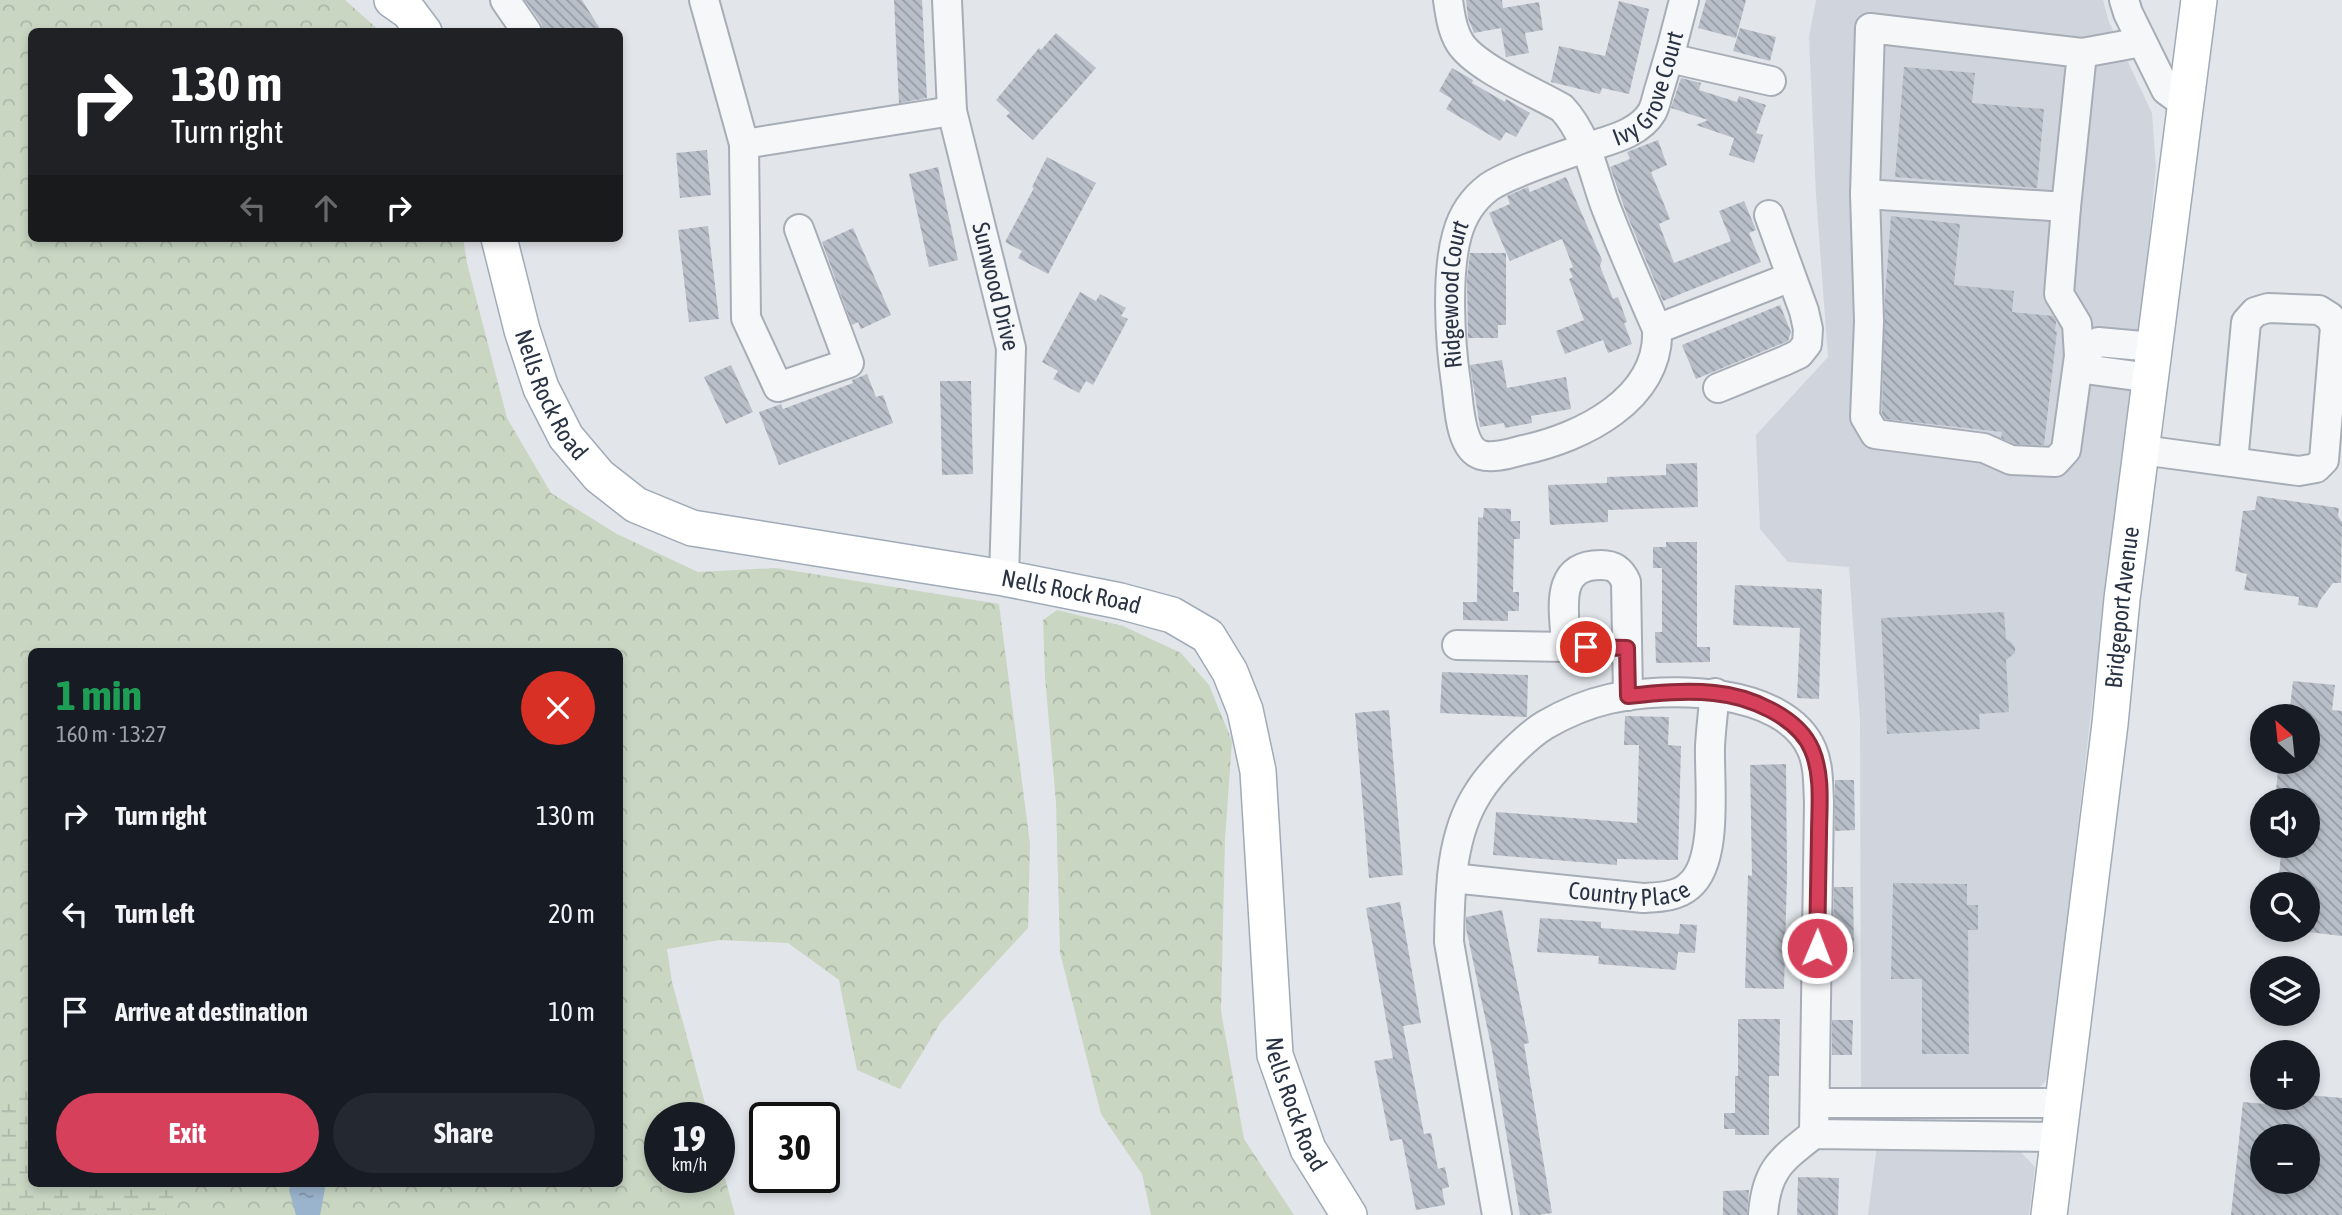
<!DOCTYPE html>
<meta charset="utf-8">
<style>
:root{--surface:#171b24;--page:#242831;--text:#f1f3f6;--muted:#9ea1a6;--accent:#d7405a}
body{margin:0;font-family:"Asap Condensed",sans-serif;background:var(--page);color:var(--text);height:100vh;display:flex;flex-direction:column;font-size:26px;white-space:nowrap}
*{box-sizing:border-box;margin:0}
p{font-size:23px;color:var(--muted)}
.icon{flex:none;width:38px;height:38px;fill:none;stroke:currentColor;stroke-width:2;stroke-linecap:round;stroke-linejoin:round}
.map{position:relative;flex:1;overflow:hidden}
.panel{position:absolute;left:28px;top:648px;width:595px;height:539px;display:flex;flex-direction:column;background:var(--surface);border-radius:10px;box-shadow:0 4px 10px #0003}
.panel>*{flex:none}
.guide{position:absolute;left:28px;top:28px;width:595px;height:214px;border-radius:10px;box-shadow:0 4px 10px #0003;background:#202124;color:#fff;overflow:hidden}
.needle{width:46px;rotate:333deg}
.tools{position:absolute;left:2250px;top:704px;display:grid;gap:14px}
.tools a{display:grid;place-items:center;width:70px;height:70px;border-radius:50%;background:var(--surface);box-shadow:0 4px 10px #0003;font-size:35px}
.speed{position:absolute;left:644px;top:1102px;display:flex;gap:14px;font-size:35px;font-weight:700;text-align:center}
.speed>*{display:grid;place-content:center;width:91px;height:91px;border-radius:50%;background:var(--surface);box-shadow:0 4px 10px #0003;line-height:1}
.speed small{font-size:18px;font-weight:400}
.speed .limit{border:4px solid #111;border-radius:10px;background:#fff;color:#111}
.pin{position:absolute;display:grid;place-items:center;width:60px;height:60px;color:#fff;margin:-30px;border:4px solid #fff;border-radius:50%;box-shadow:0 2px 7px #0007}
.me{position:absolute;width:77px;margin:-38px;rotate:1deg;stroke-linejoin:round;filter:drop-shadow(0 0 5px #0008)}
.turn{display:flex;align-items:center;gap:24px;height:147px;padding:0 28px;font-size:32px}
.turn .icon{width:91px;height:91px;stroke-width:2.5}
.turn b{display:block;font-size:49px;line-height:60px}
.lanes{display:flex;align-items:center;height:66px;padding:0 28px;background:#0003;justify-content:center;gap:35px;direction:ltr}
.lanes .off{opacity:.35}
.round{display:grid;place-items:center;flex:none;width:74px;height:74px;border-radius:37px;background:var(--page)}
.summary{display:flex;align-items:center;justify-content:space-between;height:119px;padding:0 28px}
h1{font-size:42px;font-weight:700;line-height:52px;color:#1e9e55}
.button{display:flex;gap:14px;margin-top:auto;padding:14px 28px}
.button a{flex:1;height:80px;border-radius:42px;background:var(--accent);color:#fff;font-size:28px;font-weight:700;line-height:80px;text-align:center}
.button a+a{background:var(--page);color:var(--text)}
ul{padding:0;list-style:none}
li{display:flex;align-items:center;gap:21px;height:98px;padding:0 28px}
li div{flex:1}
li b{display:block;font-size:26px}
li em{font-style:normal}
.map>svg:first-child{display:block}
.built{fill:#d0d5dd}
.forest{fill:url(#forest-crowns);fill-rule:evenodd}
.wetland{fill:url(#wetland-marsh)}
.water{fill:url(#water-ripples)}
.building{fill:url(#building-back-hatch);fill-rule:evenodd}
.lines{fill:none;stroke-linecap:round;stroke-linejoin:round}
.minor-casing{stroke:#a7adb6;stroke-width:32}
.major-casing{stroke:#a0aab8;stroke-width:38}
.minor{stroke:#f5f7f9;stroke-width:28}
.major{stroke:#fff;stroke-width:35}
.route-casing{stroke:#8c2a3a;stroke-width:18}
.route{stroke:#d7405a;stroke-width:12}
.labels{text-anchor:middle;stroke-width:6;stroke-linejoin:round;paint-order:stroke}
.street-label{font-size:24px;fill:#293344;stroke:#f2f5f8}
</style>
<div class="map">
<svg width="2342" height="1215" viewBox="0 0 2342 1215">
<defs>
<pattern id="forest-crowns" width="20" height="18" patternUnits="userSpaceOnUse" patternTransform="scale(1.75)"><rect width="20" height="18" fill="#c8d6c2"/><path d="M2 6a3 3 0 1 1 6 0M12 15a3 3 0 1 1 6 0" fill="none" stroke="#acb8a8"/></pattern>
<pattern id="wetland-marsh" width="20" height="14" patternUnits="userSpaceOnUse" patternTransform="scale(1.75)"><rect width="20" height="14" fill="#c8d6c2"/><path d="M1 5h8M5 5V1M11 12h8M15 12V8" fill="none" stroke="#acb8a8"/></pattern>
<pattern id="water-ripples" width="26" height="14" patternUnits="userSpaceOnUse" patternTransform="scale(1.75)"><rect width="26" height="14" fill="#9bb4cd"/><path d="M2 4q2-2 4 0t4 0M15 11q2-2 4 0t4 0" fill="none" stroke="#7e93a8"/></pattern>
<pattern id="building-back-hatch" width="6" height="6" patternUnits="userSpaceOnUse" patternTransform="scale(1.75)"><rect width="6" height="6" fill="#b9bfc9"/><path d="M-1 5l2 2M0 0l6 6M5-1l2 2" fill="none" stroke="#969ca5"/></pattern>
</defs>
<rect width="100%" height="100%" fill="#e2e6eb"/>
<!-- built -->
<g class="built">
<path d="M1816,0H2103L2109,22L2152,113L2156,168L2141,320L2093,695L2049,1077L2039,1088H1861L1860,721L1849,567L1788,562L1760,529L1756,435L1828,357L1816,195L1809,37Z"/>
<path d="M1877,1145L2018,1149L2035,1167L2029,1215H1868Z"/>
</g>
<!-- forest -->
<g class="forest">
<path d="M0,0H345L380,31L32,32V238H463L467,263L507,418L551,493L617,534L698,572L776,568L999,604L1030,844L1028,928L941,1022L900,1089L857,1070L839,980L788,943L720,940L667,949L672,982L709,1118H660V1178H719V1156L735,1215H0ZM32,651H620V1183H32Z"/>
<path d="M1057,610L1123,626L1181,653L1209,685L1232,741L1225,839L1221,1011L1244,1139L1294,1215H1151L1142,1174L1101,1114L1060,953L1056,803L1045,677L1043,620Z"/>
</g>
<!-- wetland -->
<path class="wetland" d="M31,1091L32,1183H177L170,1215H0V1093Z"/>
<!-- water -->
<path class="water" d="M291,1183H326L320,1215H296L289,1190Z"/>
<!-- building -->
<g class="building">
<path d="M525,0H582L602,32H544L541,23Z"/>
<path d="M894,0H922L927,98L899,103Z"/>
<path d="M1466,0H1502L1503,8L1539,2L1543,30L1525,33L1529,53L1506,57L1501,28L1474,33L1468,18Z"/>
<path d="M1706,0H1746L1736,38L1698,28Z"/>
<path d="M1619,1L1649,9L1629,94L1602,88L1600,94L1551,82L1559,46L1605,56Z"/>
<path d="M1740,28L1776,37L1770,61L1733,51Z"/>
<path d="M1056,33L1096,68L1033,140L1006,116L1010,113L996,100L1039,48L1041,50Z"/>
<path d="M1904,67L1975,73L1972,103L2044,109L2037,188L1895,177Z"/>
<path d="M1452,68L1473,80L1472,83L1505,102L1506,99L1530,113L1516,137L1506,132L1500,141L1446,109L1452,99L1439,91Z"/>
<path d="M1681,78L1701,83L1699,90L1737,102L1739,96L1766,105L1756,133L1763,135L1754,163L1729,155L1734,138L1696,125L1708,120L1671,108Z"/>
<path d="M1658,140L1667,165L1651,172L1670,219L1659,224L1674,263L1731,241L1719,211L1744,201L1756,230L1749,233L1761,262L1663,301L1627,215L1610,167L1630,159L1627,152Z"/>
<path d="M707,150L711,195L680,198L676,153Z"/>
<path d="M1047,157L1096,183L1048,274L1018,258L1022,251L1005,242L1034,188L1032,187Z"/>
<path d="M938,167L958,260L929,267L909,174Z"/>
<path d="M1566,177L1602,260L1600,266L1613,299L1618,297L1627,322L1624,323L1632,344L1608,353L1603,340L1565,354L1556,331L1584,320L1569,279L1573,277L1569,269L1573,267L1562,239L1510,261L1489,213L1510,204L1507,196L1528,187L1530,192Z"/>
<path d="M1891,216L1960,224L1954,285L2014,291L2012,312L2053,316L2056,321L2055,331H2057L2044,445L2015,444L2001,438L2002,432L1885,419L1882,413L1885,297Z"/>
<path d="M708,226L719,319L689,322L678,230Z"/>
<path d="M853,228L891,315L861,329L858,322L852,325L822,242Z"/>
<path d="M1470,253H1506V325H1498V338H1468L1467,279Z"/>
<path d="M1080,292L1096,301L1100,294L1126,308L1121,316L1128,319L1093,385L1086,381L1079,393L1053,379L1058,371L1042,362Z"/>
<path d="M1780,305L1791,332L1788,341L1696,379L1682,345Z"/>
<path d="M1502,360L1507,388L1566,377L1571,409L1531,416L1532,423L1505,428L1504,423L1480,427L1470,365Z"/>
<path d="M731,365L753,412L726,424L704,377Z"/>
<path d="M867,374L876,397L883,395L893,423L779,465L759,412L781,404L783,409L853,383L852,380Z"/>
<path d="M940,381H971L973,474L942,475Z"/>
<path d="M1697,463L1698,507L1608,510V522L1550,525L1548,485L1607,483V477L1666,475V464Z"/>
<path d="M2257,496L2339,508L2338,516L2342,522L2341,583H2333L2320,600L2317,608L2298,605L2299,597L2244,590L2247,574L2235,571L2243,511L2255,510Z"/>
<path d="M1484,508L1511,509V521H1520V539H1514L1513,592H1519V611H1508V621L1463,620V602H1477L1478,517L1483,518Z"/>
<path d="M1666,542H1697V647H1710V662L1656,663L1655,632H1662V568H1653V547H1666Z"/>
<path d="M1735,585L1822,589L1819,699L1797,698L1800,628L1733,625Z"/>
<path d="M2004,612L2006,639L2011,642L2015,647V653L2006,660L2009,712L1979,714L1980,729L1887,734L1881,618Z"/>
<path d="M1442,672L1528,675L1527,717L1440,713Z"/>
<path d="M2293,681L2335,685L2332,710L2342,711V936L2308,932V884H2278L2282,845H2308V800H2275L2279,761H2308V716H2289Z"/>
<path d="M1389,710L1403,875L1369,878L1355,713Z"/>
<path d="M1625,716L1669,717L1668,745L1681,746L1678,860L1617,859V865L1493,855L1496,812L1637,823L1639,745H1624Z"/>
<path d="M1786,764L1787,874L1784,989L1745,988L1748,875L1752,876L1750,765Z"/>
<path d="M1835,780H1854L1855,830L1835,831Z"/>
<path d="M1893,883L1967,884V905H1978V930H1968L1969,1054H1922V979H1891Z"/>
<path d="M1834,887H1853L1854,952L1833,953Z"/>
<path d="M1400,902L1421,1023L1403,1026L1424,1134L1431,1133L1438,1169L1445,1167L1449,1187L1442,1189L1445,1205L1416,1210L1402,1139L1390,1141L1374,1061L1393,1058L1366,908Z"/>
<path d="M1502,910L1529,1043L1524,1044L1552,1213L1538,1215H1520L1492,1050L1466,928V917Z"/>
<path d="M1540,918L1601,922V928L1679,934L1680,924L1697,925L1695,953L1678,952L1676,970L1598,964L1599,956L1537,952Z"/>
<path d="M1738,1019H1780L1779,1076H1769V1135H1735V1129H1724V1113H1735V1076H1738Z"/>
<path d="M1832,1020H1853L1852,1055H1832Z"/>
<path d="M2308,1095L2342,1098V1215H2231L2243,1102L2289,1106L2290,1097H2308ZM2263,1136H2308V1181H2263Z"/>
<path d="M1798,1177L1839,1178L1838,1215H1797Z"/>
<path d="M1749,1190L1747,1215H1723V1191Z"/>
</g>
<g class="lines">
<defs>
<g id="minor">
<path d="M505,0L527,32"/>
<path d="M704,0L744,144L746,318L778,387L849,363L799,229"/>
<path id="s1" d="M947,0L952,111L1011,348L1004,578"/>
<path id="s2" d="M1448,0C1450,14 1452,30 1460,43C1476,68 1535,92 1562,108C1587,135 1593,172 1605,205C1621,247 1639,288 1657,329C1661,399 1581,438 1523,450C1511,453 1493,459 1481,455C1459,448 1459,402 1456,383C1450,343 1446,274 1457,235C1462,216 1473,199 1489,187C1510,173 1562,156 1588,147C1609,140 1639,134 1652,112C1656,105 1657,95 1660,87C1669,58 1677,29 1684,0"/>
<path d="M2124,0L2128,13L2166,90L2185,104"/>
<path d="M2082,53L2066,207L1865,194L1870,28L2082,53L2142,42"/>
<path d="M1669,58L1771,81"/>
<path d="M744,144L952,111"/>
<path d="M1865,194L1869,321L1865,417L1875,434L1984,448L2011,460L2055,462L2066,450L2079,356L2077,324L2059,294L2066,207"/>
<path d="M1657,329L1791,277"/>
<path d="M2151,378L2092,370L2079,356L2098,342L2154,347"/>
<path d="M1718,388L1784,361L1799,354L1807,344L1808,329L1804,311L1769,215"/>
<path d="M2142,450L2299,471L2316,468L2324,460L2335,327L2330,317L2319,310L2268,308L2255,312L2246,322L2233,462"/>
<path d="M1457,645L1627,648"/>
<path d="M1566,647C1565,612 1552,565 1601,565C1614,565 1621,570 1626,582L1628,696"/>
<path id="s3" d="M1452,878L1643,898C1658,897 1677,897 1689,886C1719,862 1709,782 1710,746C1711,729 1713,711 1715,693"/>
<path d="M1816,1103H2064"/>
<path d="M1497,1215L1449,942C1450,893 1450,836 1478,793C1490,773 1525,737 1545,725C1564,714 1587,704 1609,699C1665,686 1785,686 1812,750C1819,767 1818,785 1819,802L1814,1134"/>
<path d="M1763,1215C1766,1170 1781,1160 1814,1134L2060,1137"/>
</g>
<g id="major">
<path d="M392,0L409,12L424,32"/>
<path id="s4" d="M499,238L522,330L541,388L566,437L599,476L636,505L692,528L1004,578L1120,601L1172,615L1208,636L1230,672L1245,710L1258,771L1275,1055L1308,1149L1349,1215"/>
<path id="s5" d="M2049,1215L2110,724L2122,599L2199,0"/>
</g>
</defs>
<!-- minor casing -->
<use href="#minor" class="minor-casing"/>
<!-- major casing -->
<use href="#major" class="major-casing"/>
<!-- minor -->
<use href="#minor" class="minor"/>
<!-- major -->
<use href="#major" class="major"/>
</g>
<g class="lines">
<defs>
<path id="route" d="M1586,647L1627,648L1628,696C1656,693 1686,690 1714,693C1748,696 1798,716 1812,750C1823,776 1819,807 1819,835C1818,873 1818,910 1817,948"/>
</defs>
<!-- route casing -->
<use href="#route" class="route-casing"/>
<!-- route -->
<use href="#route" class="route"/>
</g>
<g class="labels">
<!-- street labels -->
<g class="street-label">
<text dy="8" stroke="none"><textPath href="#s2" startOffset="1134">Ivy Grove Court</textPath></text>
<text dy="8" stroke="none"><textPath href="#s1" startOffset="292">Sunwood Drive</textPath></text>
<text dy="8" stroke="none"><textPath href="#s2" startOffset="816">Ridgewood Court</textPath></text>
<text dy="8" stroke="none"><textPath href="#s4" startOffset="166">Nells Rock Road</textPath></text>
<text dy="8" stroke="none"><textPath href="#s4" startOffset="754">Nells Rock Road</textPath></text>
<text dy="8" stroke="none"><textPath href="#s5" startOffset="612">Bridgeport Avenue</textPath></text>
<text dy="8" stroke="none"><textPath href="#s3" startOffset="178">Country Place</textPath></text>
<text dy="8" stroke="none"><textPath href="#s4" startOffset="1382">Nells Rock Road</textPath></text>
</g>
</g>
</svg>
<div class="tools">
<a><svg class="needle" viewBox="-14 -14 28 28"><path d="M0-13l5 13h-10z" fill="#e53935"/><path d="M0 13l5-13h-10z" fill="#9ea1a6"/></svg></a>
<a><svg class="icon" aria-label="sound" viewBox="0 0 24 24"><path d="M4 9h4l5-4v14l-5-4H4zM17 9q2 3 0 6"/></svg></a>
<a><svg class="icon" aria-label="search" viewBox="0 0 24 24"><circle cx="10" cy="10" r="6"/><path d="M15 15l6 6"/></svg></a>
<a><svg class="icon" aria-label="layers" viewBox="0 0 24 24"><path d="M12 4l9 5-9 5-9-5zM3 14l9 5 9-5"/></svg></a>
<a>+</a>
<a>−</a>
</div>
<div class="speed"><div>19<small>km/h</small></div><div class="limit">30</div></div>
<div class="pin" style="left:1586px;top:647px;background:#d93025"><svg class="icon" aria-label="arrive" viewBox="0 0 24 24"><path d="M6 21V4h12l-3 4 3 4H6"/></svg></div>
<svg class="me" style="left:1817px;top:948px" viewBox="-20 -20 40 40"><circle r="17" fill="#d7405a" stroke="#fff" stroke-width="3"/><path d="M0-11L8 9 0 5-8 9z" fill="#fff"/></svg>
<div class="guide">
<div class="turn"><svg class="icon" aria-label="right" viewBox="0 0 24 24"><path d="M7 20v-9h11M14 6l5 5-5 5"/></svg><div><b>130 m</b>Turn right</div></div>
<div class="lanes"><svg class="icon off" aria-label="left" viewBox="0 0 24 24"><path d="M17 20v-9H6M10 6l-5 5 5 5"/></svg><svg class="icon off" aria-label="ahead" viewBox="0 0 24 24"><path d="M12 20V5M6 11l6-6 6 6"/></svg><svg class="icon" aria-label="right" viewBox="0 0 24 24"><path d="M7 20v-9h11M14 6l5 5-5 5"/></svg></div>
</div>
<section class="panel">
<div class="summary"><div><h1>1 min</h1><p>160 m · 13:27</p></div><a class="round" style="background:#d93025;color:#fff"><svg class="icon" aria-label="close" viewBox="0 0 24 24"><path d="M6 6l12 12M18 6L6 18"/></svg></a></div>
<ul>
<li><svg class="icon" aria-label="right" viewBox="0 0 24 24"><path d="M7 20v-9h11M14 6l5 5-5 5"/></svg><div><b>Turn right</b></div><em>130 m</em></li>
<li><svg class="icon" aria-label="left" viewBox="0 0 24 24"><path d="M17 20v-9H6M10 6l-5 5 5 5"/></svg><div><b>Turn left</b></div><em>20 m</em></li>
<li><svg class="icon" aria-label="arrive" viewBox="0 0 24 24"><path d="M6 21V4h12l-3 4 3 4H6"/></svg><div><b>Arrive at destination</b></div><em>10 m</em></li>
</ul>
<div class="button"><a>Exit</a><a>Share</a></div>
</section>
</div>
